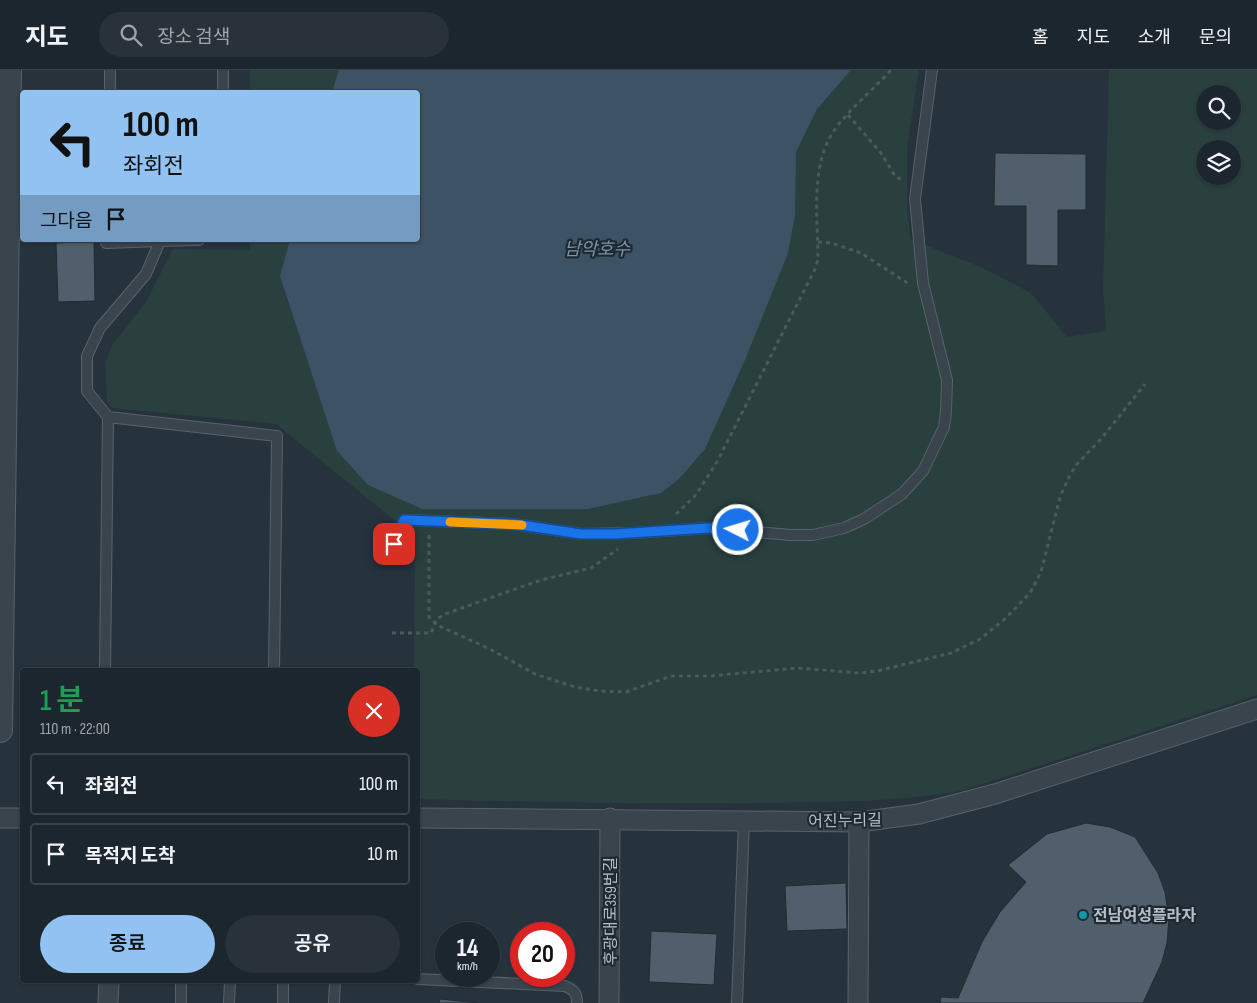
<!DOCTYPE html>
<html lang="ko">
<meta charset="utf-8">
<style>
:root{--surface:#1c262e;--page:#29323a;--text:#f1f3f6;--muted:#a0a5aa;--line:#3a434a;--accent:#92c2f2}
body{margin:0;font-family:"Sofia Sans Condensed","Noto Sans KR",sans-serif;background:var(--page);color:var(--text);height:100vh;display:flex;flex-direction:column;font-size:19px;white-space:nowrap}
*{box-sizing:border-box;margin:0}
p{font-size:16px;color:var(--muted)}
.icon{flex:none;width:28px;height:28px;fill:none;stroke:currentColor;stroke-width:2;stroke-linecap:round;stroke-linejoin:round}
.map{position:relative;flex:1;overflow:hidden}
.sheet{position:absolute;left:20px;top:598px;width:400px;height:315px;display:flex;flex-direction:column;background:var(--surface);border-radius:5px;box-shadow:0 1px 4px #0004,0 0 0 1px var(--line)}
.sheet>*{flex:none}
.top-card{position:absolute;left:20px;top:20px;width:400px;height:152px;border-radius:5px;box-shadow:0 1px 4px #0004,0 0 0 1px var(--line);background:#92c2f2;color:#111;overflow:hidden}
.buttons{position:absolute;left:1196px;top:15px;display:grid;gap:10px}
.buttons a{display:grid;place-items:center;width:45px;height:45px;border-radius:50%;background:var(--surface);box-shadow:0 1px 4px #0004,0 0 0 1px var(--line);font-size:25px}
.speed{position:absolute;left:435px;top:852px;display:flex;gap:10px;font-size:25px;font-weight:700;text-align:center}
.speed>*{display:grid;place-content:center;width:65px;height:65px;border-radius:50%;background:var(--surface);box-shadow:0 1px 4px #0004,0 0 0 1px var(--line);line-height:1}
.speed small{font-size:12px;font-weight:400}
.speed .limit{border:8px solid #d22;background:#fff;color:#111}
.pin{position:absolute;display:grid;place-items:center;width:42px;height:42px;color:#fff;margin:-21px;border-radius:10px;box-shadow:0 2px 8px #0006}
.me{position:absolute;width:55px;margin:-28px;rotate:275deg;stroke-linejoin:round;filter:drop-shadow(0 0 4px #0008)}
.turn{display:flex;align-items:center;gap:18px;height:105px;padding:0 20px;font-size:22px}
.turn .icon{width:65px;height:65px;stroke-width:2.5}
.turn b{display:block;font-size:35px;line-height:42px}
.then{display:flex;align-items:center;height:48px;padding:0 20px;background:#0003;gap:10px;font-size:19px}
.round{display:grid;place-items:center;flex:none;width:52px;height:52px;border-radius:26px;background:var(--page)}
.summary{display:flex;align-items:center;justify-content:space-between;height:85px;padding:0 20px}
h1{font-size:30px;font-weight:600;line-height:38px;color:#1e9e55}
.action{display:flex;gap:10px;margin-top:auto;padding:10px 20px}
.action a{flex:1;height:58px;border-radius:30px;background:var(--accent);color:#111;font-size:20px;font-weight:600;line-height:58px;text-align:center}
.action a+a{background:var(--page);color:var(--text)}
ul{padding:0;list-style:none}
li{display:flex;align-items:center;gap:15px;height:62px;margin:0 10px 8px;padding:0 10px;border:2px solid var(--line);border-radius:5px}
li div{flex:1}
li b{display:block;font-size:19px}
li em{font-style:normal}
header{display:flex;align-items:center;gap:30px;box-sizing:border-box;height:70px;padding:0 25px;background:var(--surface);border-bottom:1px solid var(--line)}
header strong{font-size:24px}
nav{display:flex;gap:28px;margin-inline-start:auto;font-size:18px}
.search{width:350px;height:45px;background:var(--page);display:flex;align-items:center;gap:12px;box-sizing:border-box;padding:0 18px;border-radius:28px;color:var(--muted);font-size:19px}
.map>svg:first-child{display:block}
.green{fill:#29403f;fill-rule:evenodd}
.water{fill:#3d5265}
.building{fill:#515e6b;stroke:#212b34}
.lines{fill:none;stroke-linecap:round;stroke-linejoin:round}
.service-casing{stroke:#58626b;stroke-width:12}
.minor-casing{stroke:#58626b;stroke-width:21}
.tertiary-casing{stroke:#58626b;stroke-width:26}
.path{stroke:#485c5d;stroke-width:3;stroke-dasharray:4 4;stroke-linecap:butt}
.service{stroke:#3a444d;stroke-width:10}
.minor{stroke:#3a444d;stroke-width:19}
.tertiary{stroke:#3a444d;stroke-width:24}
.route-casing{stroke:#114b97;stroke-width:12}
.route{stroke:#1a73e8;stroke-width:9}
.slow{stroke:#f59e0b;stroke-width:9}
.culture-dot{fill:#0f9aa8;stroke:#1f2932;stroke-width:2}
.labels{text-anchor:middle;stroke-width:4.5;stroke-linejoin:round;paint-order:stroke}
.street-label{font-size:16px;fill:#b6bfc8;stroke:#1f2932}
.poi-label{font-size:16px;font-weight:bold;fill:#b6bfc8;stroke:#1f2932;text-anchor:start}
.water-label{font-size:18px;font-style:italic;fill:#7893aa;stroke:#1f2932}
</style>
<header>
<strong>지도</strong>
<div class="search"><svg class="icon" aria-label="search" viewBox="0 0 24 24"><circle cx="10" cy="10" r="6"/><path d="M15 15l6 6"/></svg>장소 검색</div>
<nav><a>홈</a><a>지도</a><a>소개</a><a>문의</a></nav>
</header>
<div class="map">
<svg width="1257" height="933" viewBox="0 0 1257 933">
<rect width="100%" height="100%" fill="#26333d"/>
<!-- green -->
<path class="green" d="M250,0H919L907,78V131L910,169L983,198L1031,223L1067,267L1106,261L1103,219L1109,0H1257V625L961,721C893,733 824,732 754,733C642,734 530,732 418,729V600H414L415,467L276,354L112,338L107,332L105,293L113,274L146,232L173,179L250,180V170H418V22H250ZM1205,24H1232V51H1205ZM1205,79H1232V106H1205Z"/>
<!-- water -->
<path class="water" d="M339,0H851L817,39L796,82L795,145L788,183L745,290L705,379L679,409L661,423L588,439H422L368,415L337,381L280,206L290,170H418V22H332Z"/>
<!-- building -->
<g class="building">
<path d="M995,83L1086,84V140H1058V196L1026,195V136H994Z"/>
<path d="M94,171L95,231L58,232L56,173Z"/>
<path d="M1086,753L1110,757L1135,767L1158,803L1165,822L1169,848L1167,873L1162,892L1143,933H940L941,927L958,928L982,872L1000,842L1026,812L1008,795L1047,764Z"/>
<path d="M846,813L847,859L787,861L785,816Z"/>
<path d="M651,861L717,864L714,915L649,912Z"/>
<path d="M440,929L478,933H439Z"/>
</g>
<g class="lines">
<defs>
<g id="service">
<path d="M110,22V0"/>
<path d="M223,22V0"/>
<path d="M106,170V173L160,171"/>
<path d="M199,170L160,171L146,204L100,258L87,286V321L108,347L277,366L274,600"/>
<path d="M394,474L404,450L514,454L581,464L633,463L709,458L791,465H813L844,458L864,449L902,424L923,401L944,357L946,342L947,310L923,213L915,129L932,0"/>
<path d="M105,600L108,347"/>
<path d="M418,909L565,916C574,920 577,923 577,933"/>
<path d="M181,933V910"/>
<path d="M229,933L230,910"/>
<path d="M283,933V910"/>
<path d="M334,933L335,910"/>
<path d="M737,933L744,750"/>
</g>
<g id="minor">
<path d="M0,748H22"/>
<path d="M418,748L859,752L919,744L995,724L1257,639"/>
<path d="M108,933L109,910"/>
<path d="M609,933L610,748"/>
<path d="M858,933L859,752"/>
</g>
<path id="tertiary" d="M0,660L9,0"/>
</defs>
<!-- service casing -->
<use href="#service" class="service-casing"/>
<!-- minor casing -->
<use href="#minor" class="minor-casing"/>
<!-- tertiary casing -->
<use href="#tertiary" class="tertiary-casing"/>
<!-- path -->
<g class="path">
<path d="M848,45L881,83L895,106L903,111"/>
<path d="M818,172L831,173L861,183L909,214"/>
<path d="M676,444L695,426L717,392L815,199L818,190C818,150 810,97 833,62C849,39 872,21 891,0"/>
<path d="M429,465V547L437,555L490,579L535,604L575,617L599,621L626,622L671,606H710L797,598L859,603L877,601L951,583L980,569L1006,548L1030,523L1041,502L1060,427L1069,407L1076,395L1101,369L1145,314"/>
<path d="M392,563H431L437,549L445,544L541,510L591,498L618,479"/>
</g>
<!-- service -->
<use href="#service" class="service"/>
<!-- minor -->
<use href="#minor" class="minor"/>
<!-- tertiary -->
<use href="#tertiary" class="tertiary"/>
</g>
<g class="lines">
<defs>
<path id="route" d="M394,474L404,450L514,454L581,464H614L709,458L738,460"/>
</defs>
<!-- route casing -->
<use href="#route" class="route-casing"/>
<!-- route -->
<use href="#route" class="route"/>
<!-- slow -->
<path class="slow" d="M450,452L522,455"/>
</g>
<!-- markers -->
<circle class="culture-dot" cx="1083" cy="845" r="5"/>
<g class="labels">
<!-- street labels -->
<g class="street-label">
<text transform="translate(845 750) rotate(-1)" y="6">어진누리길</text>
<text transform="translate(610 841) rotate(-90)" y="6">후광대로359번길</text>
</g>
<!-- poi labels -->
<g class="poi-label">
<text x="1093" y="851">전남여성플라자</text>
</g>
<!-- water labels -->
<g class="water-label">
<text x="597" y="185">남악호수</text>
</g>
</g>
</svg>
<div class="buttons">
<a><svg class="icon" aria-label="search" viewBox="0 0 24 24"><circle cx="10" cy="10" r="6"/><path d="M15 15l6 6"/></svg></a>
<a><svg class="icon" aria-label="layers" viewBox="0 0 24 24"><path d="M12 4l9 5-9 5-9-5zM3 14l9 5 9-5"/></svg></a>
</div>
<div class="speed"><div>14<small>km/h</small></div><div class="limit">20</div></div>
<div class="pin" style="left:394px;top:474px;background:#d93025"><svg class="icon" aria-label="arrive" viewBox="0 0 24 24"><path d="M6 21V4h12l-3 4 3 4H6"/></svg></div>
<svg class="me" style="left:738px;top:460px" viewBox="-20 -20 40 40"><circle r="17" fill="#1a73e8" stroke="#fff" stroke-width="3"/><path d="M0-11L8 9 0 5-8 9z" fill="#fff"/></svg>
<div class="top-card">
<div class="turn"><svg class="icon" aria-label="left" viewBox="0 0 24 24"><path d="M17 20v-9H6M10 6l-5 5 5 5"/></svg><div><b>100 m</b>좌회전</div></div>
<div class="then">그다음<svg class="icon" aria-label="arrive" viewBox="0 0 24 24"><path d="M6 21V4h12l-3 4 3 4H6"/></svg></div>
</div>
<section class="sheet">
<div class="summary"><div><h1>1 분</h1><p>110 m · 22:00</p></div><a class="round" style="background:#d93025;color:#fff"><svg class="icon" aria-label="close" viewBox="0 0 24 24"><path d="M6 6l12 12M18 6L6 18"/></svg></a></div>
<ul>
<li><svg class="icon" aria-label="left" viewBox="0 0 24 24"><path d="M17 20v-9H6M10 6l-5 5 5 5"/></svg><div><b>좌회전</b></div><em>100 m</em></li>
<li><svg class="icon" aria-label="arrive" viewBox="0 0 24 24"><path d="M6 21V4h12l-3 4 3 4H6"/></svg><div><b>목적지 도착</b></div><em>10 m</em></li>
</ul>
<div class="action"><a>종료</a><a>공유</a></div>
</section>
</div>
